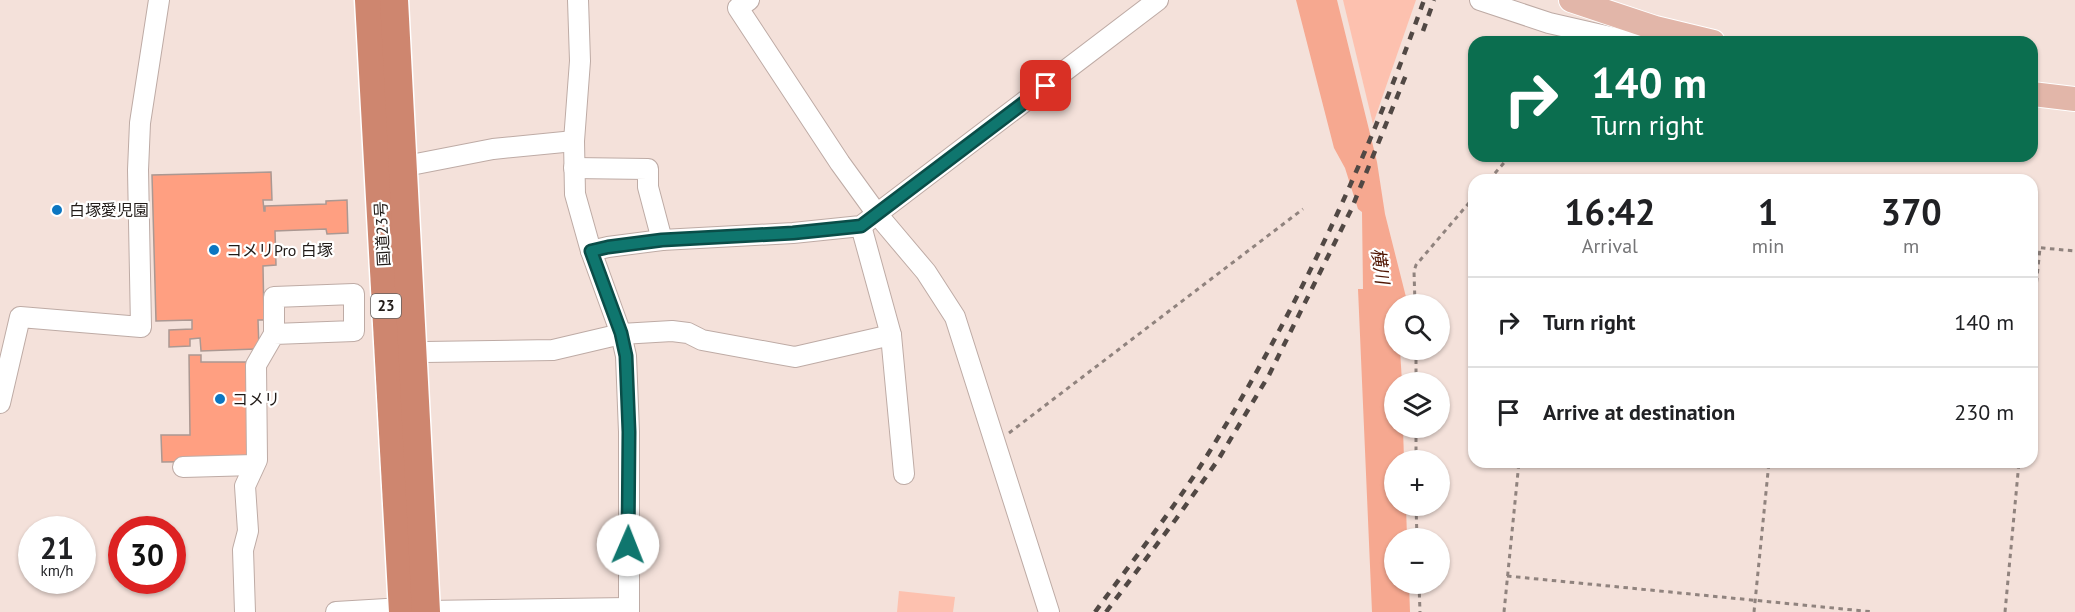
<!DOCTYPE html>
<meta charset="utf-8">
<style>
:root{--surface:#fff;--page:#f6f6f6;--text:#202124;--muted:#757577;--line:#e0e0e0}
body{margin:0;font-family:"PT Sans","Noto Sans JP",sans-serif;background:var(--page);color:var(--text);height:100vh;display:flex;flex-direction:column;font-size:22px;white-space:nowrap}
*{box-sizing:border-box;margin:0}
p{font-size:20px;color:var(--muted)}
.icon{flex:none;width:33px;height:33px;fill:none;stroke:currentColor;stroke-width:2;stroke-linecap:round;stroke-linejoin:round}
.map{position:relative;flex:1;overflow:hidden}
.side{position:absolute;left:1468px;top:174px;width:570px;height:294px;display:flex;flex-direction:column;background:var(--surface);border-radius:18px;box-shadow:0 2px 4px #0004}
.side>*{flex:none}
.hud{position:absolute;left:1468px;top:36px;width:570px;height:126px;border-radius:18px;box-shadow:0 2px 4px #0004;background:#0b6e4f;color:#fff;overflow:hidden}
.fabs{position:absolute;left:1384px;top:294px;display:grid;gap:12px}
.fabs a{display:grid;place-items:center;width:66px;height:66px;border-radius:50%;background:var(--surface);box-shadow:0 2px 4px #0004;font-size:30px}
.speed{position:absolute;left:18px;top:516px;display:flex;gap:12px;font-size:30px;font-weight:700;text-align:center}
.speed>*{display:grid;place-content:center;width:78px;height:78px;border-radius:50%;background:var(--surface);box-shadow:0 2px 4px #0004;line-height:1}
.speed small{font-size:15px;font-weight:400}
.speed .limit{border:9px solid #d22;background:#fff;color:#111}
.pin{position:absolute;display:grid;place-items:center;width:51px;height:51px;color:#fff;margin:-26px;border-radius:12px;box-shadow:0 3px 9px #0006}
.me{position:absolute;width:66px;margin:-33px;rotate:1deg;stroke-linejoin:round;filter:drop-shadow(0 0 4px #0008)}
.turn{display:flex;align-items:center;gap:21px;height:126px;padding:0 24px;font-size:27px}
.turn .icon{width:78px;height:78px;stroke-width:2.5}
.turn b{display:block;font-size:42px;line-height:51px}
.eta{display:flex;justify-content:space-evenly;align-items:center;height:102px;text-align:center}
.eta b{font-size:36px;font-weight:700;line-height:42px}
ul{padding:0;list-style:none}
li{display:flex;align-items:center;gap:18px;height:90px;padding:0 24px;border-top:2px solid var(--line)}
li div{flex:1}
li b{display:block;font-size:22px}
li em{font-style:normal}
.map>svg:first-child{display:block}
.green{fill:#fdc1af}
.water{fill:#f6a890}
.building{fill:#ff9f81;stroke:#ab9892;stroke-width:1.5}
.lines{fill:none;stroke-linecap:round;stroke-linejoin:round}
.minor-casing{stroke:#beaba5;stroke-width:22}
.major-casing{stroke:#fff;stroke-width:26}
.highway-casing{stroke:#fff;stroke-width:31}
.path{stroke:#90837e;stroke-width:3;stroke-dasharray:4.5 4.5;stroke-linecap:butt}
.minor{stroke:#fff;stroke-width:20}
.major{stroke:#e2b6a9;stroke-width:24}
.highway{stroke:#ce866f;stroke-width:28}
.rail{stroke:#514844;stroke-width:4.5;stroke-dasharray:8 8;stroke-linecap:butt}
.route-casing{stroke:#0a4d48;stroke-width:15}
.route{stroke:#0f766e;stroke-width:10}
.poi-dot{fill:#0c76c1;stroke:#fff;stroke-width:2}
.labels{text-anchor:middle;stroke-width:4.5;stroke-linejoin:round;paint-order:stroke}
.shield{fill:#fff;stroke:#645f5d;stroke-width:1.5}
.shield-label{font-size:15px;font-weight:bold;fill:#211b18}
.poi-label{font-size:16px;fill:#211b18;stroke:#fff;text-anchor:start}
.street-label{font-size:16px;fill:#211b18;stroke:#fff}
.water-label{font-size:18px;font-style:italic;fill:#501502;stroke:#fff}
</style>
<div class="map">
<svg width="2075" height="612" viewBox="0 0 2075 612">
<rect width="100%" height="100%" fill="#f4e1da"/>
<!-- green -->
<g class="green">
<path d="M1343,0H1416L1373,124Z"/>
<path d="M899,591L955,597L953,612H897Z"/>
</g>
<!-- water -->
<path class="water" d="M1296,0H1337L1377,162L1385,214L1406,297L1405,304H1395V350H1400L1402,382H1395V428H1403L1404,460H1395V506H1406L1407,538H1395V584H1409L1410,612H1372L1358,289H1363L1362,212L1358,209L1345,168L1334,148Z"/>
<!-- building -->
<g class="building">
<path d="M271,172L272,200H263L264,211H265V206L326,204V201L347,200L348,233L327,234L326,229L275,231L276,265L263,266L264,320H258L259,349L201,351L200,338L190,339V346L169,347V330L192,329V320L156,321L152,175Z"/>
<path d="M189,355H201V362H249L251,461L162,462L161,435H190Z"/>
</g>
<g class="lines">
<defs>
<g id="minor">
<path d="M578,0L580,61L574,141L575,194L591,251L621,334L626,356L629,432V612"/>
<path d="M749,0L738,8L840,163L877,214L926,272L955,317L1049,612"/>
<path d="M1480,0L1549,23L1632,42"/>
<path d="M416,164L493,149L574,141"/>
<path d="M574,168L648,169V187L662,240"/>
<path d="M861,226L891,335L904,474"/>
<path d="M591,251L608,247L662,240L793,233L861,226L1158,0"/>
<path d="M425,352L553,350L621,334L672,331L688,333L702,340L795,357L891,335"/>
<path d="M0,403L20,317L141,327L138,170L140,123L159,0"/>
<path d="M183,467L254,465"/>
<path d="M245,612L243,550L248,531L245,486L257,460L256,365L274,334V297L354,294V331L274,334"/>
<path d="M336,612L403,608L426,611L628,608"/>
</g>
<g id="major">
<path d="M1571,0L1655,28L1713,42"/>
<path d="M2032,94L2075,99"/>
</g>
<g id="highway">
<path d="M369,0L403,612"/>
<path d="M394,0L426,612"/>
</g>
</defs>
<!-- minor casing -->
<use href="#minor" class="minor-casing"/>
<!-- major casing -->
<use href="#major" class="major-casing"/>
<!-- highway casing -->
<use href="#highway" class="highway-casing"/>
<!-- path -->
<g class="path">
<path d="M1489,180L1510,156"/>
<path d="M2032,247L2075,251"/>
<path d="M1415,304L1414,271L1416,265L1474,197"/>
<path d="M2032,327L2040,248"/>
<path d="M1416,382V350"/>
<path d="M1009,433L1303,209"/>
<path d="M1416,460V428"/>
<path d="M1416,506L1417,538"/>
<path d="M1507,576L1874,612"/>
<path d="M1419,584L1420,612"/>
<path d="M1504,612L1519,462"/>
<path d="M1754,612L1769,462"/>
<path d="M2005,612L2019,462"/>
</g>
<!-- minor -->
<use href="#minor" class="minor"/>
<!-- major -->
<use href="#major" class="major"/>
<!-- highway -->
<use href="#highway" class="highway"/>
<!-- rail -->
<g class="rail">
<path d="M1423,31L1434,0"/>
<path d="M1095,612C1133,560 1174,509 1208,454C1297,311 1368,158 1424,0"/>
<path d="M1106,612L1176,519L1218,460L1269,375L1351,210L1408,70"/>
</g>
</g>
<g class="lines">
<defs>
<path id="route" d="M628,545L629,432L626,356L621,333L591,251L608,247L662,240L793,233L861,226L1046,86"/>
</defs>
<!-- route casing -->
<use href="#route" class="route-casing"/>
<!-- route -->
<use href="#route" class="route"/>
</g>
<!-- markers -->
<g class="poi-dot">
<circle cx="57" cy="210" r="6"/>
<circle cx="214" cy="250" r="6"/>
<circle cx="220" cy="399" r="6"/>
</g>
<g class="labels">
<!-- shield labels -->
<rect class="shield" x="371" y="294" width="30" height="24" rx="4.5"/>
<g class="shield-label">
<text x="386" y="311">23</text>
</g>
<!-- poi labels -->
<g class="poi-label">
<text x="69" y="216">白塚愛児園</text>
<text x="226" y="256">コメリPro 白塚</text>
<text x="232" y="405">コメリ</text>
</g>
<!-- street labels -->
<g class="street-label">
<text transform="translate(382 234) rotate(-93)" y="6">国道23号</text>
</g>
<!-- water labels -->
<g class="water-label">
<text transform="translate(1380 266) rotate(82)" y="6">横川</text>
</g>
</g>
</svg>
<div class="fabs">
<a><svg class="icon" aria-label="search" viewBox="0 0 24 24"><circle cx="10" cy="10" r="6"/><path d="M15 15l6 6"/></svg></a>
<a><svg class="icon" aria-label="layers" viewBox="0 0 24 24"><path d="M12 4l9 5-9 5-9-5zM3 14l9 5 9-5"/></svg></a>
<a>+</a>
<a>−</a>
</div>
<div class="speed"><div>21<small>km/h</small></div><div class="limit">30</div></div>
<div class="pin" style="left:1046px;top:86px;background:#d93025"><svg class="icon" aria-label="arrive" viewBox="0 0 24 24"><path d="M6 21V4h12l-3 4 3 4H6"/></svg></div>
<svg class="me" style="left:628px;top:545px" viewBox="-20 -20 40 40"><circle r="19" fill="#fff"/><path d="M0-13L10 11 0 6-10 11z" fill="#0f766e"/></svg>
<div class="hud">
<div class="turn"><svg class="icon" aria-label="right" viewBox="0 0 24 24"><path d="M7 20v-9h11M14 6l5 5-5 5"/></svg><div><b>140 m</b>Turn right</div></div>
</div>
<section class="side">
<div class="eta">
<div><b>16:42</b><p>Arrival</p></div>
<div><b>1</b><p>min</p></div>
<div><b>370</b><p>m</p></div>
</div>
<ul>
<li><svg class="icon" aria-label="right" viewBox="0 0 24 24"><path d="M7 20v-9h11M14 6l5 5-5 5"/></svg><div><b>Turn right</b></div><em>140 m</em></li>
<li><svg class="icon" aria-label="arrive" viewBox="0 0 24 24"><path d="M6 21V4h12l-3 4 3 4H6"/></svg><div><b>Arrive at destination</b></div><em>230 m</em></li>
</ul>
</section>
</div>
